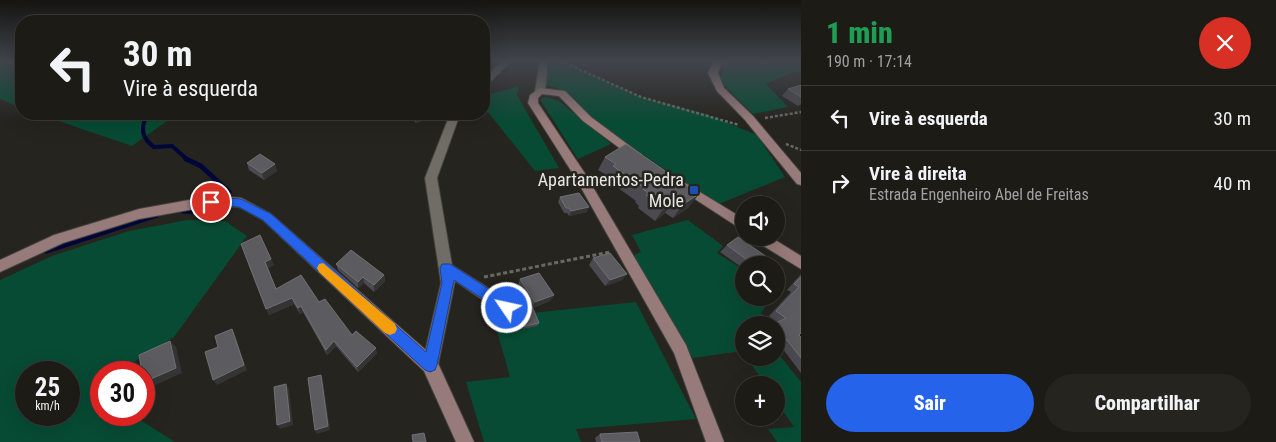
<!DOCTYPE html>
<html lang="pt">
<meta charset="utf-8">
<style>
:root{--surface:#1c1b16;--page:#25241f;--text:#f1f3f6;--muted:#a0a1a1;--line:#3a3935;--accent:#2563eb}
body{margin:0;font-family:"Roboto Condensed",sans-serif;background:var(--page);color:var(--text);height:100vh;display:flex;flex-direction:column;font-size:19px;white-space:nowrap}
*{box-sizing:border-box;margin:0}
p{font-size:16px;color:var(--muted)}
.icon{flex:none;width:28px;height:28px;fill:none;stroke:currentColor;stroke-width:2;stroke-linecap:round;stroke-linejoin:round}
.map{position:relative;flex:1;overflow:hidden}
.details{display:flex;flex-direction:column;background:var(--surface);width:475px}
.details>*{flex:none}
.guide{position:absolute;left:15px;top:15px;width:475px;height:105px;border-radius:20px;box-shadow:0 5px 20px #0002,0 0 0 1px var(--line);background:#1c1b16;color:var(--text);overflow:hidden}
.fabs{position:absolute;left:735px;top:196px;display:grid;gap:10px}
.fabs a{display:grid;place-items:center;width:50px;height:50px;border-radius:50%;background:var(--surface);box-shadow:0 5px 20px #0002,0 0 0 1px var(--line);font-size:25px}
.speed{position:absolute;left:15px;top:361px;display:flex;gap:10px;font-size:25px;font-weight:700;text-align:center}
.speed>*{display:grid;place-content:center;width:65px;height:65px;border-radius:50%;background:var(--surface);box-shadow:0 5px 20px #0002,0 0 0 1px var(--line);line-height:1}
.speed small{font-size:12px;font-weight:400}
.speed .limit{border:8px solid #d22;background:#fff;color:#111}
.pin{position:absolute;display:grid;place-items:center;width:42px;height:42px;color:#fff;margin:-21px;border:2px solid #fff;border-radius:50%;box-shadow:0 1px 5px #0007}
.me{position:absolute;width:55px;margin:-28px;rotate:304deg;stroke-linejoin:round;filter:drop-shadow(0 0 4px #0008)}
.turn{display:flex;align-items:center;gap:18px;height:105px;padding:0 25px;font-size:22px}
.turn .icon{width:65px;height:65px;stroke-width:2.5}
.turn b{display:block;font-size:35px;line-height:42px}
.round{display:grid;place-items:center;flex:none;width:52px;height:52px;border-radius:26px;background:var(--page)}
.overview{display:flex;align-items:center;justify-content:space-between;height:85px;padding:0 25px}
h1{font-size:30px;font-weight:800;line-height:38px;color:#1e9e55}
.action{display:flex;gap:10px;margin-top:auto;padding:10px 25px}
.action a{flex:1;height:58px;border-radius:30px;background:var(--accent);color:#fff;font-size:20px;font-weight:800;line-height:58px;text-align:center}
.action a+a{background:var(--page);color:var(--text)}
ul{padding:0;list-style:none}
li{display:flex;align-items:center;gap:15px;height:65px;padding:0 25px;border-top:1px solid var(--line)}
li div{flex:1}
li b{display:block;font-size:19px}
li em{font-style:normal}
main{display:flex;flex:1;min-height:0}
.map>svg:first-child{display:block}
.green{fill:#074b34;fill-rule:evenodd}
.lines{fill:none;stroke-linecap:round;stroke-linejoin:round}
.stream-far1{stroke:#000638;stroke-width:4}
.stream{stroke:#000638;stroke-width:5}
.minor-casing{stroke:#43423d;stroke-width:2}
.secondary-casing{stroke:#43423d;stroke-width:2}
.path-far1{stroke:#6a6863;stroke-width:2.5;stroke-dasharray:3 2;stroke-linecap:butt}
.path{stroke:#6a6863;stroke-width:3;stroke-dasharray:4 2.5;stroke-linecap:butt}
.minor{fill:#6f6d65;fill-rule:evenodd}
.secondary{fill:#977a7a;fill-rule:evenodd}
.wall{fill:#4a4a50}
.shaded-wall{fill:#343435}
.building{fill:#5b5b60;stroke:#717174}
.route{fill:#2563eb;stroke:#184099}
.slow{fill:#f59e0b}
.transit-dot{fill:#1a4fb4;stroke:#26241e;stroke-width:2}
.labels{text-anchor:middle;stroke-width:5;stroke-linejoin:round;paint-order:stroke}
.poi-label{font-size:18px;fill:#e9e7e3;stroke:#26241e;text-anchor:end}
</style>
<main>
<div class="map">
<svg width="801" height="442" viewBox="0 0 801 442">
<rect width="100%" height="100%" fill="#26241e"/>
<!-- green -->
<g class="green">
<path d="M0,61H21V108L0,99Z"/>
<path d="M544,61H561L641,97L706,114L757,135L785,177L719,204C680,179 640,154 603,126C576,106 579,92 541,84Z"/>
<path d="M725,61H801V72H793L766,84L788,107L753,114L720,81Z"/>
<path d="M519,86L517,95L559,168L535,171L484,107V96Z"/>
<path d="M545,97L559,101L611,144L578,159L541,101L542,98Z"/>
<path d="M38,114H177L132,146Z"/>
<path d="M187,220L225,221L247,236L174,337L118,372H101V383L93,388L101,395V415H132L175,442H0V280L52,256L129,231ZM26,372H69V415H26Z"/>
<path d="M688,220L723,246L717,253L744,270V298H752L765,307L761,313L774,325H744V353L742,351L693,358L631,257L641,252L632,235Z"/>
<path d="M636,302L696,419L576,429L581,442H484L466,382L510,377L493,317Z"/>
<path d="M776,351L801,382V442H777L768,429L794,427L776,401V385H766L747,358H776Z"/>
</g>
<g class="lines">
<!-- stream-far1 -->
<path class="stream-far1" d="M148,114C140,127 141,138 154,147L172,146L188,160"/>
<!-- stream -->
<g class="stream">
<path d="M186,159L201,166L229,192"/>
<path d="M183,211L209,212"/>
<path d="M46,251L157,215"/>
</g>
<defs>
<g id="minor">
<path d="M502,61H511L487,85L484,86V78Z"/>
<path d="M540,61H548L545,91L540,94L535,91Z"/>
<path d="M450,114H460L437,178L452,265L512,303L514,308L512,313L507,315L502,313L455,281L438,365L436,371L430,373L424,371L422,365L441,283L425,178Z"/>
</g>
<g id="secondary">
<path d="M714,61H722L718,73L724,88L753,116L801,173V185L797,184L745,120L717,91L708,73Z"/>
<path d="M540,88L565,91L591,117L642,155L641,158H633L583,121L559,96L542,94L538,98V103L584,172L686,345L724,442H706L674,353L575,177L528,103L530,95Z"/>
<path d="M685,183L744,219V231L681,190L679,187Z"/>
<path d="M211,196L241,198L271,214L436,359L474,442H456L424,371L263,220L239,207L211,206L139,219L63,243L0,272V260L54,235L139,209Z"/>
<path d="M756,238H772L801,256V269L757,242Z"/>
</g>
</defs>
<!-- minor casing -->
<use href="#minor" class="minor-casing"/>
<!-- secondary casing -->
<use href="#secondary" class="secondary-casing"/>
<!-- path-far1 -->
<g class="path-far1">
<path d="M561,61L641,97L739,125"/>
<path d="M765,118L801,112"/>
<path d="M786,144L801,150"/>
</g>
<!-- path -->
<path class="path" d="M484,277L610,252"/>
<!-- minor -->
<use href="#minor" class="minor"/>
<!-- secondary -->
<use href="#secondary" class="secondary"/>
</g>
<!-- wall -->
<g class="wall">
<path d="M801,85V104L798,106L782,96L788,89Z"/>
<path d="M408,114H442L416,123Z"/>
<path d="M605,157L689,207L673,218L665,213L655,221L638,208L639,206L635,202L636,201L606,179L608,176L598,170Z"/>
<path d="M247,163L277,171L264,180L249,170Z"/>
<path d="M560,197L587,212L569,216L567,213H564L558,202Z"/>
<path d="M241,244L274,265L268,268L276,289L319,302L352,335L377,353L358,372L336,346L327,355L303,312L300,314L294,304L269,315Z"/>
<path d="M727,245L775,265H744V269L720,252Z"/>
<path d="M593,258L627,274L622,280L605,286L589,265Z"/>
<path d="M336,264L384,275L385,281L374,292L364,283L358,288L338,270Z"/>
<path d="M801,274V333L799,335L801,337V373L779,344H776V325L777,322L769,316L791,292L787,290Z"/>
<path d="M520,279L554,295L550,301L533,308L539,323L537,326L518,330L513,315L514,312L531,307L518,285Z"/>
<path d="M600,434L640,442H596L595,438Z"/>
</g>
<!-- shaded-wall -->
<g class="shaded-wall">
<path d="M421,114H442L416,123V115Z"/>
<path d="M275,164L277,171L264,180L262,173Z"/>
<path d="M699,194L689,207L673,218L682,205Z"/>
<path d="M674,200L665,213L655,221L664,208Z"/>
<path d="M589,207L587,212L569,216L571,211Z"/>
<path d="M271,259L274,265L268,268L278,295L265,262Z"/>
<path d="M627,274L622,280L605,286L610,280Z"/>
<path d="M384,275L385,281L374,292V285Z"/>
<path d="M363,277L364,283L358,288V282Z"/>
<path d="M554,295L550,301L532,308L535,302Z"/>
<path d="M292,298L294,304L269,315L266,309Z"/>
<path d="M301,306L303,312L300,314L298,308Z"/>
<path d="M232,329L235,335L247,370L217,385L213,380Z"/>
<path d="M170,341L176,347L182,373L151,387L144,382Z"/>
<path d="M334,341L336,346L327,355L326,350Z"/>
<path d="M376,348L377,353L358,372L357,367Z"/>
<path d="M321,375L323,380L330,430L317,434L315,430Z"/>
<path d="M286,384L289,389L293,425L280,429L277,425Z"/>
</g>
<!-- building -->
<g class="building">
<path d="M801,85V97L788,89Z"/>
<path d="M626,144L699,194L682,205L674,200L664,208L646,195L649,194L643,189L644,188L613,166L616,164L605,157Z"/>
<path d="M260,154L275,164L262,173L247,163Z"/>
<path d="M579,193L589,207L571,211L569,208H566L560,197Z"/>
<path d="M260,235L271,259L265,262L276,289L301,275L319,302L325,299L352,335L356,331L376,348L357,367L334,341L326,350L301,306L298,308L292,298L266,309L241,244Z"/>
<path d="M738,237L777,264L775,265H754L727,245Z"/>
<path d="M351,250L384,275L374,285L363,277L358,282L336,264Z"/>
<path d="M610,253L627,274L610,280L593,258Z"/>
<path d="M539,273L554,295L535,302L520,279Z"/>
<path d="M801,277V333L799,335L801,337V358L787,340H783L776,333V325H772L786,318L776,311L799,287L794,284Z"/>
<path d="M532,306L539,323L520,327L514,312L516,309Z"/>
<path d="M232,329L244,365L213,380L205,352L218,347L215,336Z"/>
<path d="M170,341L176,368L144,382V372H142L139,355Z"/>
<path d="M321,375L328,426L315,430L308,378Z"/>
<path d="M286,384L290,421L277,425L274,387Z"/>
<path d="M637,432L640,442H602L600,434Z"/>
<path d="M424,433L426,442H413L412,435Z"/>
</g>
<!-- sky -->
<linearGradient id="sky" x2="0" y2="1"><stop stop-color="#151410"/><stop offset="0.5" stop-color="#41454c"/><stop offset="1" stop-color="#41454c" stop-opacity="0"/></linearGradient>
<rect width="801" height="122" fill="url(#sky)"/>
<!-- route -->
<path class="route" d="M211,197L241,199L271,214L426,352L442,283L440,268L442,264H450L512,304L514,308L512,312L507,314L503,312L454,280L437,365L435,370L430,372L425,370L263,220L239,207L207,204L205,202Z"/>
<!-- slow -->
<path class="slow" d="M323,263L395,324L397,329L395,333L390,335L385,333L319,272L317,268L319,264Z"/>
<!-- markers -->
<rect class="transit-dot" x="689" y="185" width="10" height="10" rx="2.5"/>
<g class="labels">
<!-- poi labels -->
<g class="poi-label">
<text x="684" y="186">Apartamentos-Pedra<tspan x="684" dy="21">Mole</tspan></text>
</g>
</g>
</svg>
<div class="fabs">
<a><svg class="icon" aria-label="sound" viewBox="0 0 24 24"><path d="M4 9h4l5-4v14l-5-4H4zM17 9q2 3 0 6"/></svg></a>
<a><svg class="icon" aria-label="search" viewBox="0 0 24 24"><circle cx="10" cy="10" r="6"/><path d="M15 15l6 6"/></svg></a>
<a><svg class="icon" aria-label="layers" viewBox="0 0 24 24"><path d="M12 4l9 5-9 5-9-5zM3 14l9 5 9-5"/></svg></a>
<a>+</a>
</div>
<div class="speed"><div>25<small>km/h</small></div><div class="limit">30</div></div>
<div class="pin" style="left:211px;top:202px;background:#d93025"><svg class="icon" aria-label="arrive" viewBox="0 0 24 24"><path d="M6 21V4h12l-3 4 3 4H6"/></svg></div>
<svg class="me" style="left:507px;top:308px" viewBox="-20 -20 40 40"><circle r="17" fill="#2563eb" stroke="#fff" stroke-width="3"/><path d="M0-11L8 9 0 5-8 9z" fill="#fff"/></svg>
<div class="guide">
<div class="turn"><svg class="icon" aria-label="left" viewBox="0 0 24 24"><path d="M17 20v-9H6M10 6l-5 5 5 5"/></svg><div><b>30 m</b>Vire à esquerda</div></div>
</div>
</div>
<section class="details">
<div class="overview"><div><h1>1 min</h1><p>190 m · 17:14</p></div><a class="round" style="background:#d93025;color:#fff"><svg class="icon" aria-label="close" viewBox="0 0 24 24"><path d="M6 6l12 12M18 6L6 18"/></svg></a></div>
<ul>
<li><svg class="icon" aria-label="left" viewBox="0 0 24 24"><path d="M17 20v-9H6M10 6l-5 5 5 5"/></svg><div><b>Vire à esquerda</b></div><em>30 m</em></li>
<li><svg class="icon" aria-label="right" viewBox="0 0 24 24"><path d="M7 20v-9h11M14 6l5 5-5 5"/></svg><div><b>Vire à direita</b><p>Estrada Engenheiro Abel de Freitas</p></div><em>40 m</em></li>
</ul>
<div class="action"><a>Sair</a><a>Compartilhar</a></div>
</section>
</main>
